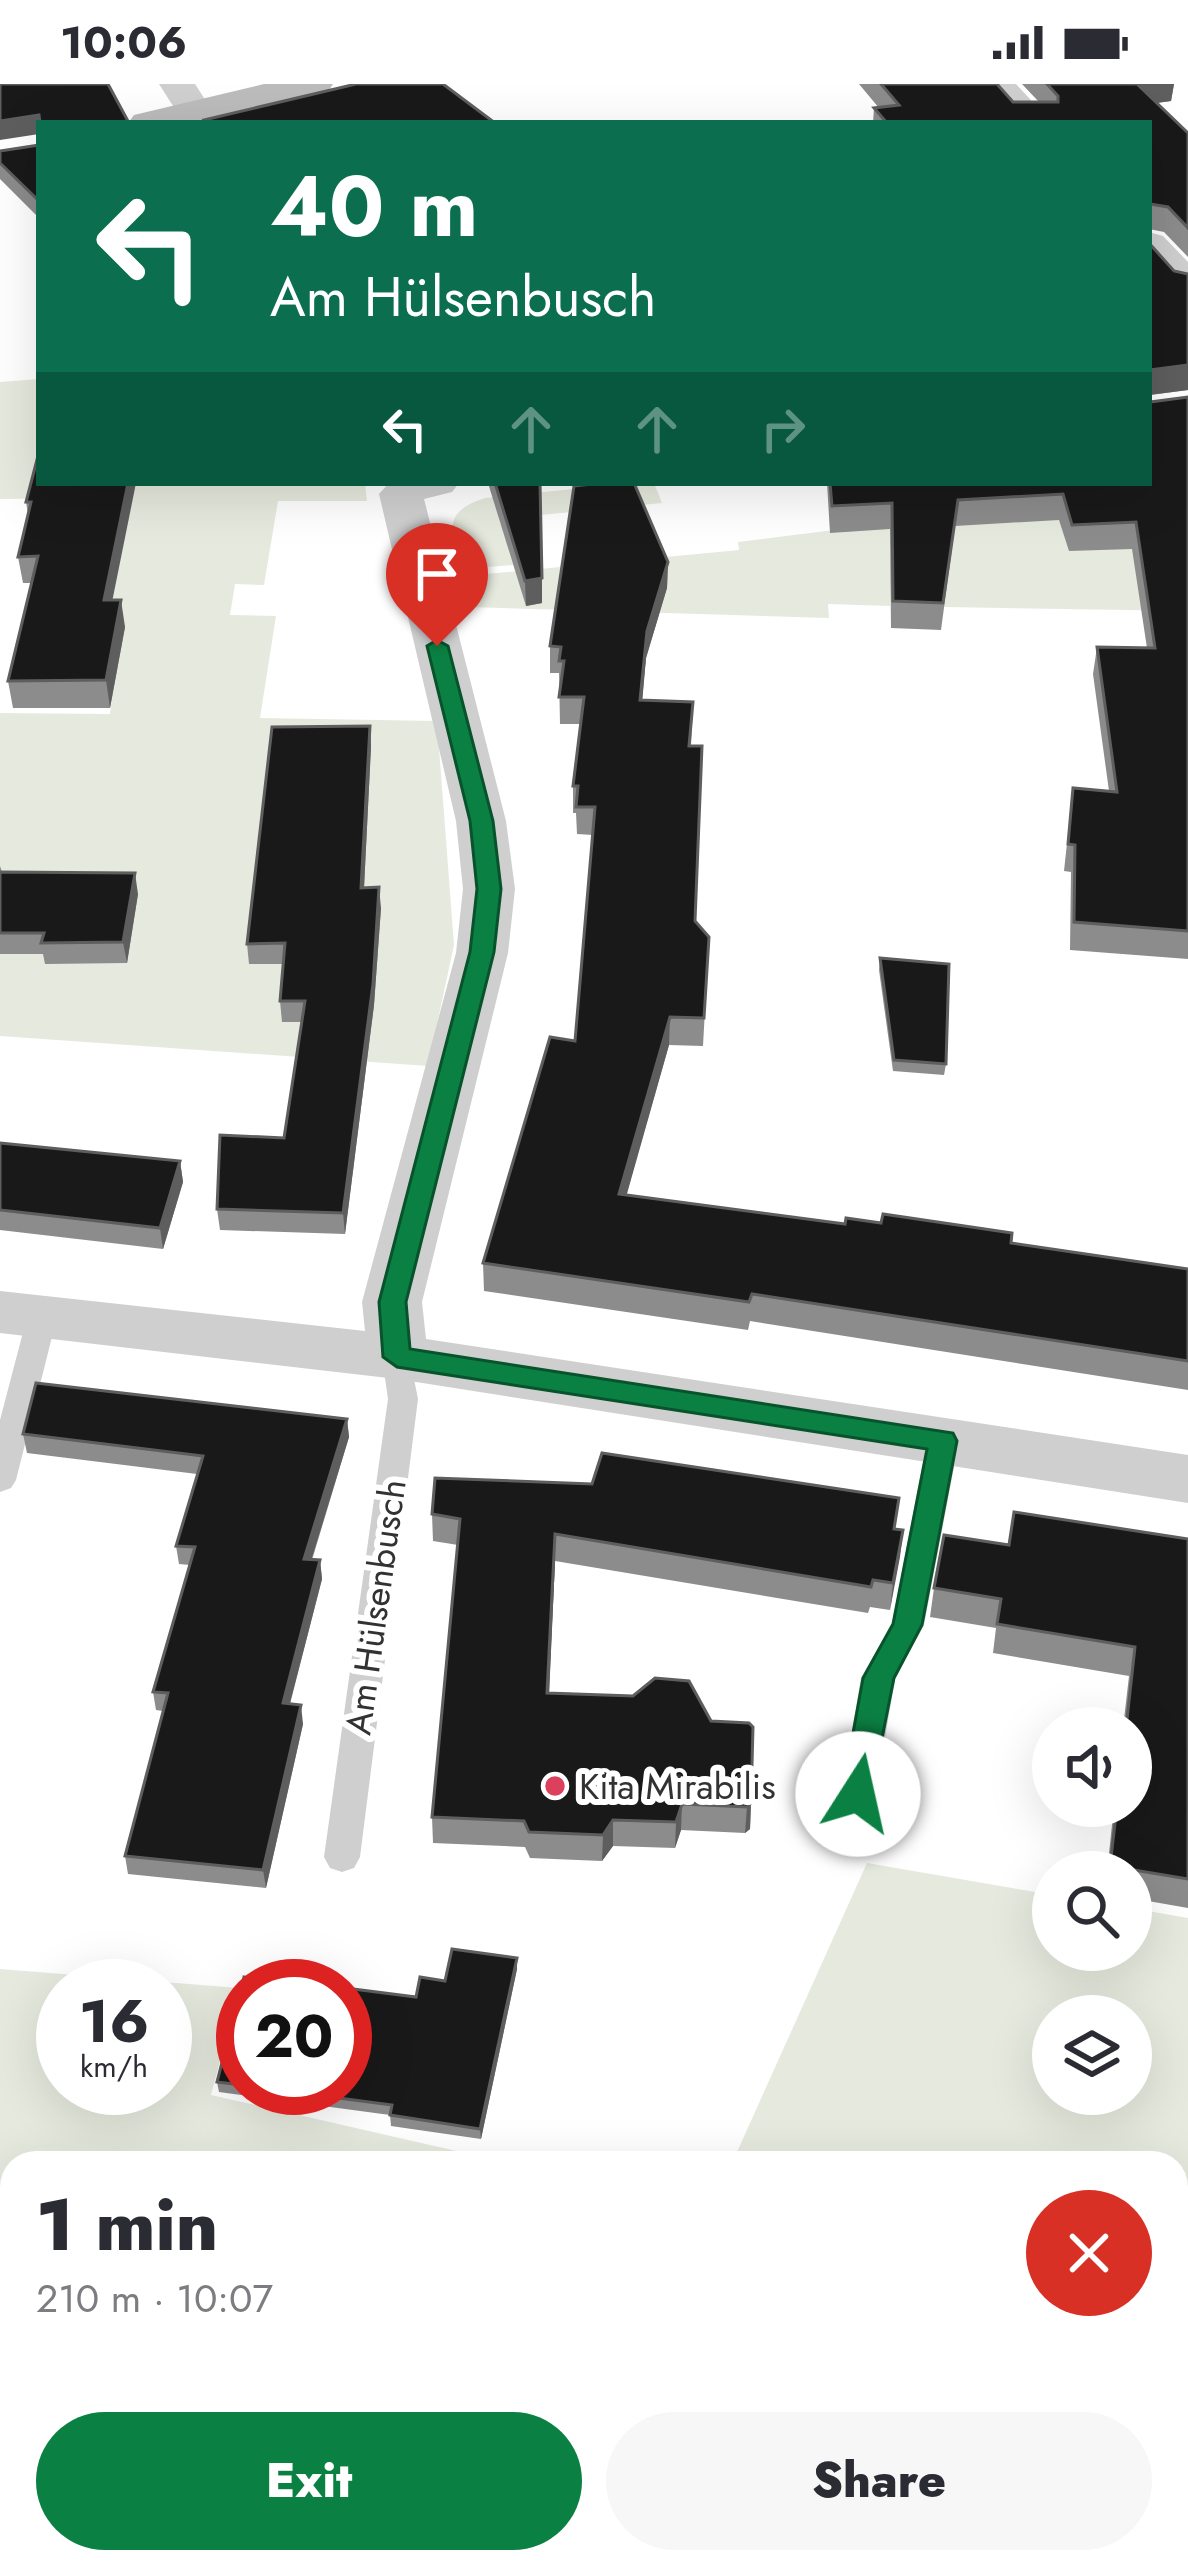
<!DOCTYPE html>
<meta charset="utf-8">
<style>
:root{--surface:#fff;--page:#f7f7f7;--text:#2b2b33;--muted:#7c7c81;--accent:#0b8043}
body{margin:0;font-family:Jost,sans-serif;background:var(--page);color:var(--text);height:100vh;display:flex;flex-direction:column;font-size:45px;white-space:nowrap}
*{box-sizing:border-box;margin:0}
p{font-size:39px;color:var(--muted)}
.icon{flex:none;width:66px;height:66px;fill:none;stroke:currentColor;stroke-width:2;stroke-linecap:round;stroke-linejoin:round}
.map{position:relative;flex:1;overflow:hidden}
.side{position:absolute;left:0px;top:2067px;width:1188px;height:423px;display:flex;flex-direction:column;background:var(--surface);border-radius:36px 36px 0 0;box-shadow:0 12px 48px #0002}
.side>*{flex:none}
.banner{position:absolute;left:36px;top:36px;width:1116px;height:366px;border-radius:0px;box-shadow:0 12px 48px #0002;background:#0b6e4f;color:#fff;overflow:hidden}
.buttons{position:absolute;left:1032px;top:1623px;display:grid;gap:24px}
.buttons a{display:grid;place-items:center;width:120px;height:120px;border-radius:50%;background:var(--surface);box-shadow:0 12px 48px #0002;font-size:60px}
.speed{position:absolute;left:36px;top:1875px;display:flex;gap:24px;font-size:60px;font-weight:700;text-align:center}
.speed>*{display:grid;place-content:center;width:156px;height:156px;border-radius:50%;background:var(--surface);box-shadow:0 12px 48px #0002;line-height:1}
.speed small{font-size:30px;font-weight:400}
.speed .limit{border:18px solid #d22;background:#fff;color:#111}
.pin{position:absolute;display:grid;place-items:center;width:102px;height:102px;color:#fff;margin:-123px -51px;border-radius:50% 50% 50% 0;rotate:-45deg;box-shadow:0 0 12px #0007}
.pin .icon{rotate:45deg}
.me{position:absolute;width:132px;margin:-66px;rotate:10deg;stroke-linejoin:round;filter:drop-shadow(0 0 9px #0008)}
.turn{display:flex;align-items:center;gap:42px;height:252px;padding:0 36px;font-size:54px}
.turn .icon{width:156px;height:156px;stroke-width:2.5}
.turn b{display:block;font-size:84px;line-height:102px}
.lanes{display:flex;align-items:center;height:114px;padding:0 36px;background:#0003;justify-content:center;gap:60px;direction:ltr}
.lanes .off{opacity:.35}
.round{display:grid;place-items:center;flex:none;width:126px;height:126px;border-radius:63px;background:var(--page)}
.summary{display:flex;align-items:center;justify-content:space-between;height:204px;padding:0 36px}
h1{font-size:72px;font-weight:800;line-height:90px}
.primary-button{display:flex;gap:24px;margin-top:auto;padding:24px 36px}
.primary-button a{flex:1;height:138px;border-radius:72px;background:var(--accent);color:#fff;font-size:48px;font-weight:800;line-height:138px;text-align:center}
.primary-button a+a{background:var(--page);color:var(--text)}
.status{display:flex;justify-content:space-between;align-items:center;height:84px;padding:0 60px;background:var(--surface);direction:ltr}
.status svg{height:33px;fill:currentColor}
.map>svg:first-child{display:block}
.green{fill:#e6eade;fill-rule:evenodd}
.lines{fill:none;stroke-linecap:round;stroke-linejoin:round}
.service{fill:#cfcfcf;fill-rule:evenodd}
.minor{fill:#cfcfcf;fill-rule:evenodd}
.secondary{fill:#bcbcbc;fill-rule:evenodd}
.wall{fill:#8c8c8c}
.shaded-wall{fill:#5e5e5e}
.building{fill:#191919;stroke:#5e5e5e;stroke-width:3}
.route{fill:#0b8043;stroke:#07532c;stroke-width:3}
.poi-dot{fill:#dc405c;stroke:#fff;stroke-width:4.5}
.labels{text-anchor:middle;stroke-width:12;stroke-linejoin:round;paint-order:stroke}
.street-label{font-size:36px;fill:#323232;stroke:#fff}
.poi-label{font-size:36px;fill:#323232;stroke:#fff;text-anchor:start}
</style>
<div class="status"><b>10:06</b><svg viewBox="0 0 49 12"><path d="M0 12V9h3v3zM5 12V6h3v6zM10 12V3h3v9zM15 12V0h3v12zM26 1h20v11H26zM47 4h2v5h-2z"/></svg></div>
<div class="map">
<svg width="1188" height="2489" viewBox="0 0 1188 2489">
<rect width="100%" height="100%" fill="#fff"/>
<!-- green -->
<g class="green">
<path d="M39,295V399H365L367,417H278L264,501L235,500L230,531L276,532L260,634L437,637L454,861L428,982L0,952V629L110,630L113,605L107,543L129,414L0,415V298Z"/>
<path d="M631,399H654L662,419L500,435L513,481L462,485C452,446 440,429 485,414Z"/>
<path d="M1180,403L1188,527L944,523L947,495L891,496L890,522L828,520L829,534L469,523L465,492L739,466L738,458Z"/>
<path d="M867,1779L1053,1811V1866H1131V1824L1188,1834V2489H0V1885L239,1904L211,2011L509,2079H12V2478H1176V2079H732ZM165,1902V2004H63V1902ZM1131,1932V2010H1053V1932Z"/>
</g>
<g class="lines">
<!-- service -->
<g class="service">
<path d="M42,1222L53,1225L57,1233L16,1396L11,1404L0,1408V1336L27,1233L31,1225Z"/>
<path d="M397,1262L408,1265L418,1315L360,1773L354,1784L342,1788L330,1784L324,1773L388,1315L382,1273L386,1265Z"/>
<path d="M943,1345L954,1349L959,1357L924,1541L895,1595L869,1748L864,1758L852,1763L840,1758L835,1748L861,1594L892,1540L927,1357L932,1349Z"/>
</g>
<!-- minor -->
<g class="minor">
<path d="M159,0H195L213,28L208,36H182Z"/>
<path d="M978,0H1016L1052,39H1014Z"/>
<path d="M1149,148L1163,152L1188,178V213L1174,209L1149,183Z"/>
<path d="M389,399H459L452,408L424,415L506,737L515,805L508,869L422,1218L426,1255L1188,1371V1419L397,1295L0,1249V1207L365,1247L362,1218L456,869L463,805L456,737L379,410Z"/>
</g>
<!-- secondary -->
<path class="secondary" d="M264,0H333L328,8L198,39H128L134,31Z"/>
</g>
<!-- wall -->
<g class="wall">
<path d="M859,0H997L1013,18H1039L1022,0H1174L1171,17L1157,19L1188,49V173L1164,148L1149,145V39H873L874,24H879Z"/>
<path d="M39,61V134L0,95V67Z"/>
<path d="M1149,159L1174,187L1188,190V306L1150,311V318L1188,313V875L1070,866L1071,788L1064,787L1073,704L1109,707L1093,590L1097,563L1147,564L1132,465L1069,467L1059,436L955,442L941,546L891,544L890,445L830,449L827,399H1149Z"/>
<path d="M39,368L125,543L110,624H13L8,597L32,499H23L18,473L28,430L26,418Z"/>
<path d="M488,399H540L542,519L526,522Z"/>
<path d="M668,478L667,504L646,574L642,616L693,618L691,662L695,838L709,853L703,962L669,961L626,1111L845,1140L1011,1159L1188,1185V1306L750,1237L748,1246L484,1207L483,1179L575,957L593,751L577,750L576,729H573V702L581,640H560L559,589H550V562Z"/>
<path d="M370,642L371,663L364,804L381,824L374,921L345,1150L220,1146L217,1125L284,1054L302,938H282L280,917L283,880H249L247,860Z"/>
<path d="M0,782L2,788L138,810L127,879L45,880L43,870H0Z"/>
<path d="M880,874L946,980L944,991L893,987L879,886Z"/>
<path d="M0,1059L180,1077L183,1098L163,1165L0,1146Z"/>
<path d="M347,1335L349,1353L312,1476H320L322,1495L290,1620L303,1640L266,1804L128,1790L125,1772L163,1627L156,1626L153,1608L190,1481L179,1480L176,1462L197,1390L27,1369L23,1350Z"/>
<path d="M1014,1428L1188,1455V1824L1131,1814V1788H1107L1114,1722H1131V1644H1123L1129,1592L993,1569L996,1544L930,1533L934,1504L1008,1461Z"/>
<path d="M432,1430L895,1445L903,1446L890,1526L870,1523L868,1529L555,1477L549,1609L751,1719L750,1745L745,1749L681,1746L675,1764L613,1762L602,1777L530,1774L525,1763L433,1759L432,1733L458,1461L433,1457Z"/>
<path d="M517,1874V1885L481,2055L391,2042L390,2031L219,2008L217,1998L243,1902V2004H345L416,1913L445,1897Z"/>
</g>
<!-- shaded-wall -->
<g class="shaded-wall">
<path d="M1136,0H1174L1171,17L1133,22Z"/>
<path d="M39,31V50L0,56V37Z"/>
<path d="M1188,281V306L1149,311V286Z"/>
<path d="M128,399H136L107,543L104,516Z"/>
<path d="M668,478L667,504L646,574L640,643V616L647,547Z"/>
<path d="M542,494V519L526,522L525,497Z"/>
<path d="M121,516L125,543L110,624L106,596Z"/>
<path d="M370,642L371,663L363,824L361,804Z"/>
<path d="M135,789L138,810L127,879L123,858Z"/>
<path d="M379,803L381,824L374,921L345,1150L343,1129Z"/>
<path d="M670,933L669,961L619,1138V1110Z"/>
<path d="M180,1077L183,1098L163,1165L160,1144Z"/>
<path d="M347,1335L349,1353L306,1493L304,1475Z"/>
<path d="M903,1446L900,1473L890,1526L893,1499Z"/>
<path d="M555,1450V1477L548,1635L547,1609Z"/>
<path d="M320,1476L322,1495L285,1638L283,1619Z"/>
<path d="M301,1621L303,1640L266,1804L263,1786Z"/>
<path d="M751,1719L750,1745L745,1749L747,1723Z"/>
<path d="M682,1720L681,1746L675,1764L676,1738Z"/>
<path d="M613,1736V1762L602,1777L603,1751Z"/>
<path d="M517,1874V1885L481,2055L480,2045Z"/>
</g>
<!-- building -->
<g class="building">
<path d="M0,0H108L129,39H40L39,31L0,37Z"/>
<path d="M356,0H443L495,39H206L204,36Z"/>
<path d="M881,0H997L1013,18H1058V12L1047,0H1137L1188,49V144L1168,123L1150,120L1149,136V39H887L874,24L899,21Z"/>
<path d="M39,61V117L0,79V67Z"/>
<path d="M1149,159L1174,187L1188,190V281L1149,286L1150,318L1188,313V847L1074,838L1075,761L1068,760L1073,704L1117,708L1097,563L1155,564L1136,438L1072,441L1063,410L958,416L943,519L893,517L892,419L832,422L830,399H1149Z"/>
<path d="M39,368V399H128L104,516H121L106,596L8,597L38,472L18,473L31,418H26Z"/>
<path d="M495,399H540L542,494L525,497Z"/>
<path d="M602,399H634L668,478L647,547L640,616L693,618L689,662H702L695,837L709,853L704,934L670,933L619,1110L845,1140L846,1134L881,1139L883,1130L1012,1149L1011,1159L1188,1185V1277L752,1210L749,1218L483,1179L550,953L575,957L595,723H576L578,702H573L584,613H559L564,577H559L561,563L550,562L574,402Z"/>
<path d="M370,642L361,804L379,803L373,900L343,1129L217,1125L220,1051L284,1054L305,917H280L285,859L247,860L272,643Z"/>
<path d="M0,788L135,789L123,858L41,859L44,849H0Z"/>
<path d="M880,874L949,880L946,980L894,976Z"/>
<path d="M0,1059L180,1077L160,1144L0,1126Z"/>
<path d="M36,1299L347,1335L304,1475L320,1476L283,1619L301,1621L263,1786L125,1772L168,1609L153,1608L195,1463L176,1462L203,1372L23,1350Z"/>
<path d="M602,1369L899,1414L894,1445L903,1446L893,1499L873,1496L871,1503L555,1450L547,1609L633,1612L655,1594L689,1597L711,1637L749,1639L753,1643L751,1719L747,1723L682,1720L676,1738L613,1736L603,1751L529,1748L524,1737L432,1733L460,1435L432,1430L435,1394L592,1400Z"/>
<path d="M1014,1428L1188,1455V1795L1110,1782L1117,1722H1131V1644H1126L1135,1563L997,1540L1001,1515L934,1504L944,1451L1009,1461Z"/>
<path d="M452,1865L517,1874L480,2045L390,2031L392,2021L263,2004H345V1904L416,1913L420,1893L445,1897Z"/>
<path d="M244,1893L324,1902H243V2001L217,1998Z"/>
</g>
<!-- route -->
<path class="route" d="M437,556L448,562L493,737L501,805L494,868L406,1218L410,1265L953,1349L957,1357L922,1541L894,1594L869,1720L858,1723L847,1720L842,1710L863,1594L893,1540L927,1365L397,1283L383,1273L379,1218L470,868L477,805L470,737L427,562Z"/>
<!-- markers -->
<circle class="poi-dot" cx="555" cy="1702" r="12"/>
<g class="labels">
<!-- street labels -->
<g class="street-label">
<text transform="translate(375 1523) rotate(-82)" y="13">Am Hülsenbusch</text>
</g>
<!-- poi labels -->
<g class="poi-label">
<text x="579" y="1715">Kita Mirabilis</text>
</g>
</g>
</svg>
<div class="buttons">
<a><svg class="icon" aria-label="sound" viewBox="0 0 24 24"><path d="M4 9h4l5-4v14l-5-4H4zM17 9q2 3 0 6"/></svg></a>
<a><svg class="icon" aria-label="search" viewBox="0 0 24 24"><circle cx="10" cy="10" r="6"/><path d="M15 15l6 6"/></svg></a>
<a><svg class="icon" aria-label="layers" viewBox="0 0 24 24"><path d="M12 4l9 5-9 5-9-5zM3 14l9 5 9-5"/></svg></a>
</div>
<div class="speed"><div>16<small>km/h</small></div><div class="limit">20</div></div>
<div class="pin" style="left:437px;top:562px;background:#d93025"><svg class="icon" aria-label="arrive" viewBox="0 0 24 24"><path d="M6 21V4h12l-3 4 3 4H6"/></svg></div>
<svg class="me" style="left:858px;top:1710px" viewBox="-20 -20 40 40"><circle r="19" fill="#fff"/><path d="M0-13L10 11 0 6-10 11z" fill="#0b8043"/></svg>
<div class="banner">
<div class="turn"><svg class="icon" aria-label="left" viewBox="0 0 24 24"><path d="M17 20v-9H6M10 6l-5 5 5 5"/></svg><div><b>40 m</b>Am Hülsenbusch</div></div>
<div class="lanes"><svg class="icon" aria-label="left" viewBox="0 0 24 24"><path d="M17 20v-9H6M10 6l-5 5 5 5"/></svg><svg class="icon off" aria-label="ahead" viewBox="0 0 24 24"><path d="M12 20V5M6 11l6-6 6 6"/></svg><svg class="icon off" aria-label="ahead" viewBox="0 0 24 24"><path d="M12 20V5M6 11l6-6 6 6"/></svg><svg class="icon off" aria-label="right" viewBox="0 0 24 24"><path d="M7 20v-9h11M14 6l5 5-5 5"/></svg></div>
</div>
<section class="side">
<div class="summary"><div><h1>1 min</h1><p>210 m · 10:07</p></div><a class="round" style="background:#d93025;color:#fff"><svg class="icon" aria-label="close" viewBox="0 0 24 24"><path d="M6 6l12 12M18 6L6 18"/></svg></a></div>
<div class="primary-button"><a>Exit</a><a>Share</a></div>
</section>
</div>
